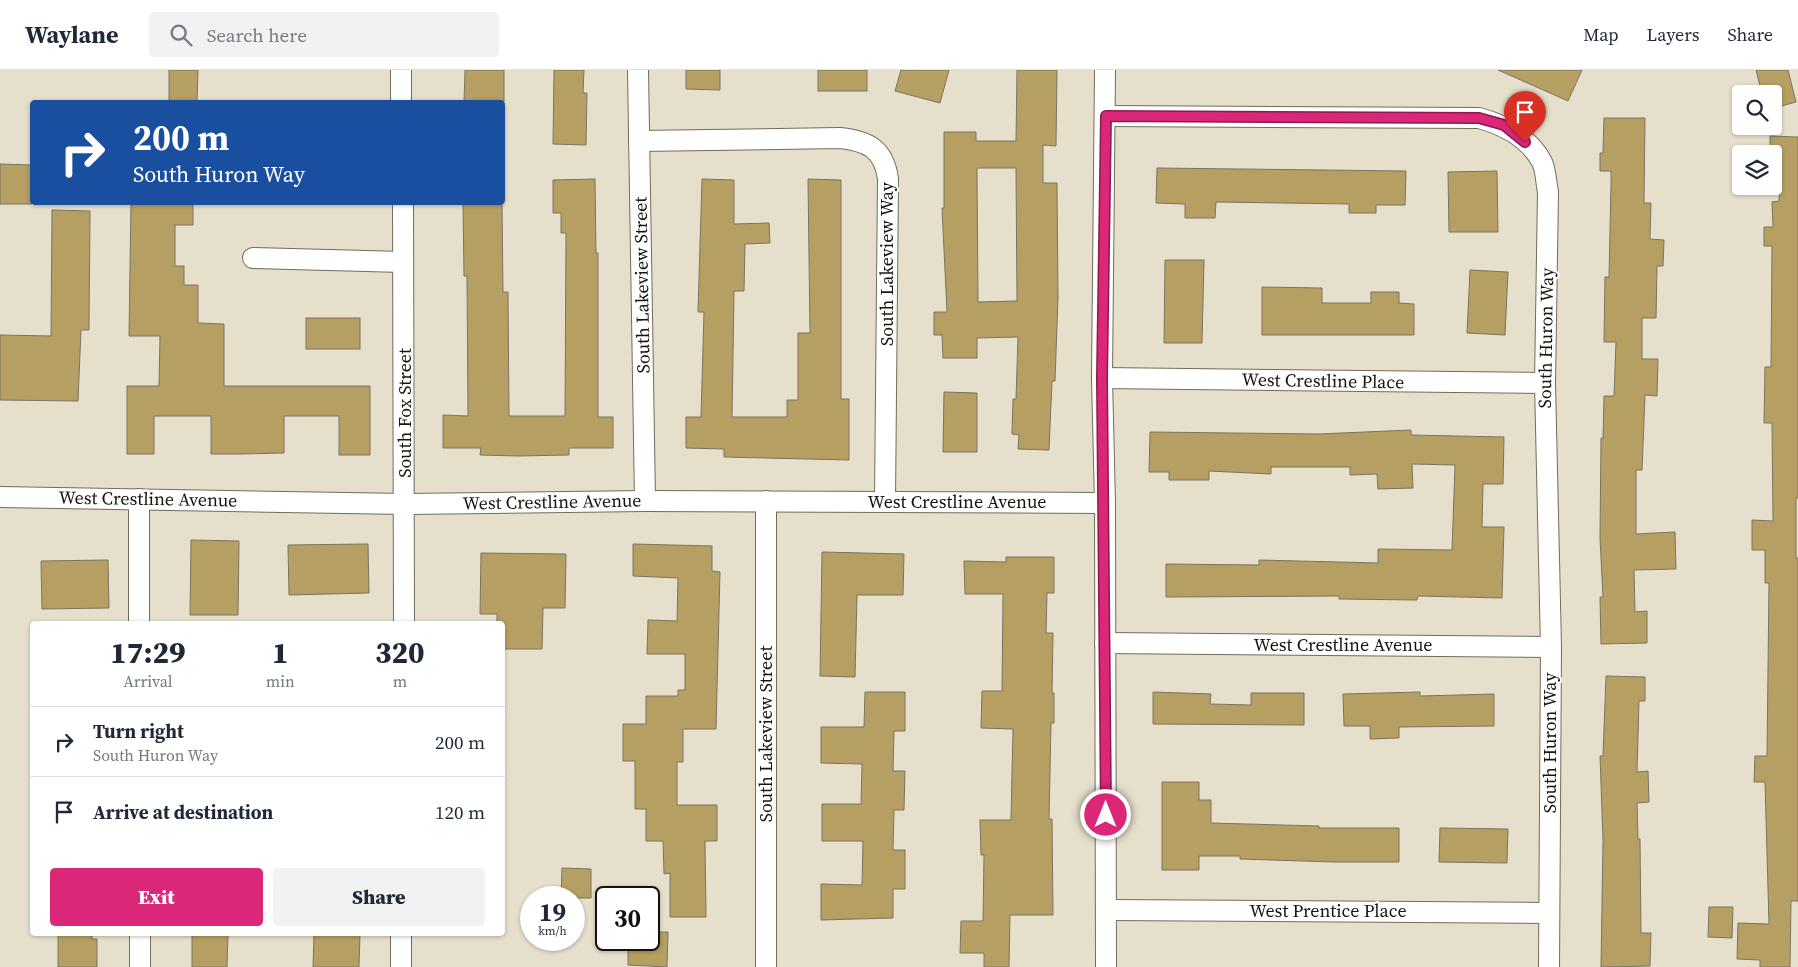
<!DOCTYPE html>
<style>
:root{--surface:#fff;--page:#f2f2f3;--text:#1f2937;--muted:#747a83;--line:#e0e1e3;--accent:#db2777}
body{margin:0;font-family:"Source Serif 4",serif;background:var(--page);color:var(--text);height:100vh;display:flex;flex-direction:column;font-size:19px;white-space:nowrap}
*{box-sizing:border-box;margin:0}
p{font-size:16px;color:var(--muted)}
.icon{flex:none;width:28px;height:28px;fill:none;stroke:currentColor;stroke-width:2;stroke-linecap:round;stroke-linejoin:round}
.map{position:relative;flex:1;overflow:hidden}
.details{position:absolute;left:30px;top:551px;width:475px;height:315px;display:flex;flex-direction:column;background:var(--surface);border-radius:5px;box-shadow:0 1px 4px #0004}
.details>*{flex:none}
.guide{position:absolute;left:30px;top:30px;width:475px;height:105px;border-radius:5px;box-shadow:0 1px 4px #0004;background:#1a4fa0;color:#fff;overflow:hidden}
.tools{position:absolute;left:1732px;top:15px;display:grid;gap:10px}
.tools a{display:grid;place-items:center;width:50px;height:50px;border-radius:5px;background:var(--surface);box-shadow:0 1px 4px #0004;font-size:25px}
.speed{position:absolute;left:520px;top:816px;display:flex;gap:10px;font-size:25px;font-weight:700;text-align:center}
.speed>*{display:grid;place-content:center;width:65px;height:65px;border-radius:50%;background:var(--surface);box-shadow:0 1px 4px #0004;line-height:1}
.speed small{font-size:12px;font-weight:400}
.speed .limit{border:2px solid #111;border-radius:8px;background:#fff;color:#111}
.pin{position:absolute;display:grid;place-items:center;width:42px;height:42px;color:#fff;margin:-51px -21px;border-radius:50% 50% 50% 0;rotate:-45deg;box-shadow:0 0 5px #0007}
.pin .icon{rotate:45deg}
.me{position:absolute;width:55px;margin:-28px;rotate:0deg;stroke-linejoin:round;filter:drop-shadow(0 0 4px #0008)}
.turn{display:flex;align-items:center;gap:18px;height:105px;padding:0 20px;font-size:22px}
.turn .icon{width:65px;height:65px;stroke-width:2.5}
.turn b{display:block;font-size:35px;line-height:42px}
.eta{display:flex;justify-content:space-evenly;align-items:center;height:85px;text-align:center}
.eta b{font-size:30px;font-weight:800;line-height:35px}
.primary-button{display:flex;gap:10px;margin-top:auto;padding:10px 20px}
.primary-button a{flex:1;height:58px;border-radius:5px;background:var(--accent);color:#fff;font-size:20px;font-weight:800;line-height:58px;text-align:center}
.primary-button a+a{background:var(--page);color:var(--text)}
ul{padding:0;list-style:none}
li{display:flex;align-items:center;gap:15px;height:70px;padding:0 20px;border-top:1px solid var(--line)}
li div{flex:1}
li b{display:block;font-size:19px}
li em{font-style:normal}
header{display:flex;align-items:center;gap:30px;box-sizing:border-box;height:70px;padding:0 25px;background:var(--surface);border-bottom:1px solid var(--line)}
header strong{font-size:24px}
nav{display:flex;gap:28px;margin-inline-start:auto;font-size:18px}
.search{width:350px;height:45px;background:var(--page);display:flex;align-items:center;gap:12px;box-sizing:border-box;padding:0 18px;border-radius:5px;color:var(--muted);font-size:19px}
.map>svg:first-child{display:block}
.building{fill:#b59f62;stroke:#7b7463;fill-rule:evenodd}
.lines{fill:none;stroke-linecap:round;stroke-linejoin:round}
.minor-casing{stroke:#726c5b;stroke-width:22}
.minor{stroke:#fff;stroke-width:20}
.route-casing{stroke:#8e194d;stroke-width:12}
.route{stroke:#db2777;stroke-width:9}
.labels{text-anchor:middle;stroke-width:4.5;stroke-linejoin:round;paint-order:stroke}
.street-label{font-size:18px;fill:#17140e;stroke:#fff}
</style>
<header>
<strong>Waylane</strong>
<div class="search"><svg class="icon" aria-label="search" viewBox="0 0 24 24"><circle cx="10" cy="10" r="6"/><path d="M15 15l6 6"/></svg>Search here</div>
<nav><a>Map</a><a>Layers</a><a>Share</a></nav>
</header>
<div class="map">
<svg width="1798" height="897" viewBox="0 0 1798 897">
<rect width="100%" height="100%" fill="#e6dfcc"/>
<!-- building -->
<g class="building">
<path d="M169,0H198L197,32H169Z"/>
<path d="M465,0H504V32H464Z"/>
<path d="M554,0H584L583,23H587L586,75L553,74Z"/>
<path d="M686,0H720V20L686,19Z"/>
<rect x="818" y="0" width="49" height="21"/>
<path d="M901,0H949L940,33L895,21Z"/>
<path d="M1017,0H1057L1056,76L1043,75V113H1057L1058,227L1055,311H1052L1049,380L1018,379L1019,365L1012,364L1013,329H1016L1018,267L977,268V288H943L942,265H934V242H947L942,138H944V62H976V71H1016ZM977,98H1016L1017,231L978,232Z"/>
<path d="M1498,0H1582L1568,31Z"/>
<path d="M1756,0H1788L1796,32L1774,38V24H1762Z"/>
<path d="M1604,48H1645L1644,133H1651L1650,169L1664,170L1663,196H1657L1656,248H1642V289H1658L1657,326L1645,325L1642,400H1636V464L1675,462L1676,499L1634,500L1635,542L1647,541V573L1601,574L1600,527H1603L1600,468L1601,368H1603L1604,326H1614L1616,272H1604L1605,207H1609L1611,115V101H1600V83H1603Z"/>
<path d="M1770,66L1798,67V428H1796V488H1798V831H1791L1790,897H1760V890L1737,889L1738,853L1769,854L1765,712H1754L1755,686H1767L1769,513H1765V480H1752V450L1773,451L1772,353H1764L1765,297H1771L1772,176H1764V157H1773L1772,132L1779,131L1780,86L1770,84Z"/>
<path d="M0,94L32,95V134H0Z"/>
<path d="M1157,98L1406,101L1405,135H1376V143H1349V134L1216,132L1215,148H1185V134L1156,133Z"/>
<path d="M1497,101L1498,162H1449L1448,102Z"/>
<path d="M595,109L596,183H598V347H613V378H569V385L518,386L480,385L481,378H443V345L468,346L467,206H464L463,132H502L503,222H508L509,346H565L566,163H561V143H553V110Z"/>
<path d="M702,109L734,110V154L769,153L770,173L745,174L744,221H734L732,347H787V330H798V263H810L808,109L841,110V329H849V390L724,387V379L686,378V347H701L704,242H698Z"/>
<path d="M131,132H193V155H175V196H184V215H198V253L224,254V316H370V385H339V346H284V383L240,384H211V346H154V384H127V316H159L160,266H129Z"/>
<path d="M52,140L90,141L89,260H81L78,331L0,330V265L51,266Z"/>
<path d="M1165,190H1204L1202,273H1164Z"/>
<path d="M1470,200L1508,202L1505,265L1467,263Z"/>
<path d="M1262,217L1322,218V233H1371V222H1399V233L1414,234V265H1262Z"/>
<rect x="306" y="248" width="54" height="31"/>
<path d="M944,322L977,323V382H943Z"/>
<path d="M1411,360V365L1504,367L1503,414H1483L1482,457H1504L1502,528L1418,526L1417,530L1339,529V526L1166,527V494L1259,495V490L1378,493V479L1452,480L1455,395L1412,394L1413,418L1378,419L1377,404L1350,405V397H1271V404L1209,401V410H1169V402H1149L1150,362L1318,364Z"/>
<path d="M191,470L239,471L238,545H190Z"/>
<path d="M368,474L369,523L289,525L288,475Z"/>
<path d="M633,474L712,476V501L720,502L716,659H683V692H677V735H717V771H705L706,847H670V803L664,804L663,771H646V739H635V691H623V654H646V626H678V620H685V584H647L648,550L677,551L678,508L633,506Z"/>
<path d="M822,482L904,484L903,525H857L855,607L820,606Z"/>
<path d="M481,483L566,484L565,538H543L542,579H502V554H497V544H480Z"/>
<path d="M1006,487H1054V523H1047L1046,563H1053L1052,623H1054V653H1051L1049,749H1052L1053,845H1010L1009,897H984V883H960L961,851H983L984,785H981L980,750H1011L1013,659L981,658L982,621H1002L1003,524H965L964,491L1006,492Z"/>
<path d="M108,490L109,538L42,539L41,491Z"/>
<path d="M1606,606L1645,607V631H1639L1637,702L1648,701L1649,732L1637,733L1638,769H1640L1641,863H1651L1650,896L1601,897L1603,770L1600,686H1603Z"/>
<path d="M865,622H905V661H894L893,701H905L904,740H894L893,780H905V819H893V848L821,850V814L862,815L863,771H822V734H861L862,694L821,693V657H864Z"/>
<path d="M1153,622L1211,624L1210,634L1251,635V623H1304V655L1153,654Z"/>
<path d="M1420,622V626L1494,624V656L1399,657V668L1370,669V656H1344L1343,624Z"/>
<path d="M1162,712H1199V730H1211V753L1319,756V758H1399V792H1333L1240,789V786H1199V800H1162Z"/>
<path d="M1440,758L1508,759L1507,793L1439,792Z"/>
<path d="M562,798L591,799V828H561Z"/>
<path d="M1709,837H1733L1732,868L1708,867Z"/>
<path d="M649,862H668L667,897L628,895V870H649Z"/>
<path d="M58,864H92V869H97V897H58Z"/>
<path d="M192,864H228L227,897H192Z"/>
<path d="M314,864H360L359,897H313Z"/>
</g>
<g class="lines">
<defs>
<g id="minor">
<path d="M401,0V32"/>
<path d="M638,0L645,431"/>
<path d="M1105,0L1102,308L1105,433L1106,897"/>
<path d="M1106,46L1479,48C1504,55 1529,67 1542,92C1546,100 1546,113 1548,122L1545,313L1551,577L1549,897"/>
<path d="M639,71L840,68C868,71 884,79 888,109L885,431"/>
<path d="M403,132L404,554"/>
<path d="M253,188L403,192"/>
<path d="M1102,308L1545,313"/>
<path d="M0,427L406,434L645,431L1105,433"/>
<path d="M139,429V554"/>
<path d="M766,431V897"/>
<path d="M1105,573L1551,577"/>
<path d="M1106,840L1549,843"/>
<path d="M140,864V897"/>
<path d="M401,897V864"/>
</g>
</defs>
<!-- minor casing -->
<use href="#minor" class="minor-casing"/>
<!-- minor -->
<use href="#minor" class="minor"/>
</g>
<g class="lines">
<defs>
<path id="route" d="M1106,745L1102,308L1106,46L1479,48L1504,55L1525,72"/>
</defs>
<!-- route casing -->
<use href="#route" class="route-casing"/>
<!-- route -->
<use href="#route" class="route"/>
</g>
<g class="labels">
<!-- street labels -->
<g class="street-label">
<text transform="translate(887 194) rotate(-90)" y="6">South Lakeview Way</text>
<text transform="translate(642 215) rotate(-91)" y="6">South Lakeview Street</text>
<text transform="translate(1546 268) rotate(-89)" y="6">South Huron Way</text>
<text transform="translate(1323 311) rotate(1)" y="6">West Crestline Place</text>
<text transform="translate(405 343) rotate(-90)" y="6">South Fox Street</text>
<text transform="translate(148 429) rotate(1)" y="6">West Crestline Avenue</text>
<text transform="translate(552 432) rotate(-1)" y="6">West Crestline Avenue</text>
<text x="957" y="438">West Crestline Avenue</text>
<text x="1343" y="581">West Crestline Avenue</text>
<text transform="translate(766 664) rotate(-90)" y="6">South Lakeview Street</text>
<text transform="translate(1550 673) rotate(-90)" y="6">South Huron Way</text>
<text x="1328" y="847">West Prentice Place</text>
</g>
</g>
</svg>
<div class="tools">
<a><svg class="icon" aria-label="search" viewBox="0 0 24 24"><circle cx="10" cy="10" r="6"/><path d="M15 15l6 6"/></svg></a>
<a><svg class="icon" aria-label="layers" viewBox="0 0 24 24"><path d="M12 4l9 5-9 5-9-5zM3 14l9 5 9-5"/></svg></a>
</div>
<div class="speed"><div>19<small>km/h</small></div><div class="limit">30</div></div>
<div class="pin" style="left:1525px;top:72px;background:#d93025"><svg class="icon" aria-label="arrive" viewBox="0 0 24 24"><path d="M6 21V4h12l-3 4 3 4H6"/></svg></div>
<svg class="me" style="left:1106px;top:745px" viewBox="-20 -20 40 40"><circle r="17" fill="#db2777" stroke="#fff" stroke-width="3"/><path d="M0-11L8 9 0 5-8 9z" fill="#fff"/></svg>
<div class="guide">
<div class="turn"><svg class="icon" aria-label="right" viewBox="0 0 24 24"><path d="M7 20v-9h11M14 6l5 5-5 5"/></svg><div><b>200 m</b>South Huron Way</div></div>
</div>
<section class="details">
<div class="eta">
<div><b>17:29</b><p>Arrival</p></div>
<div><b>1</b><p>min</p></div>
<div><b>320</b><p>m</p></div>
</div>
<ul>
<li><svg class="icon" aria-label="right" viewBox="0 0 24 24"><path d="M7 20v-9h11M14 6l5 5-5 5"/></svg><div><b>Turn right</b><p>South Huron Way</p></div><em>200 m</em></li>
<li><svg class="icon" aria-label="arrive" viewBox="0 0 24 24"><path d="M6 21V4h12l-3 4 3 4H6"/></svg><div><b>Arrive at destination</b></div><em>120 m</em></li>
</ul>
<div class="primary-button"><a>Exit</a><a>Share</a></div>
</section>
</div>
